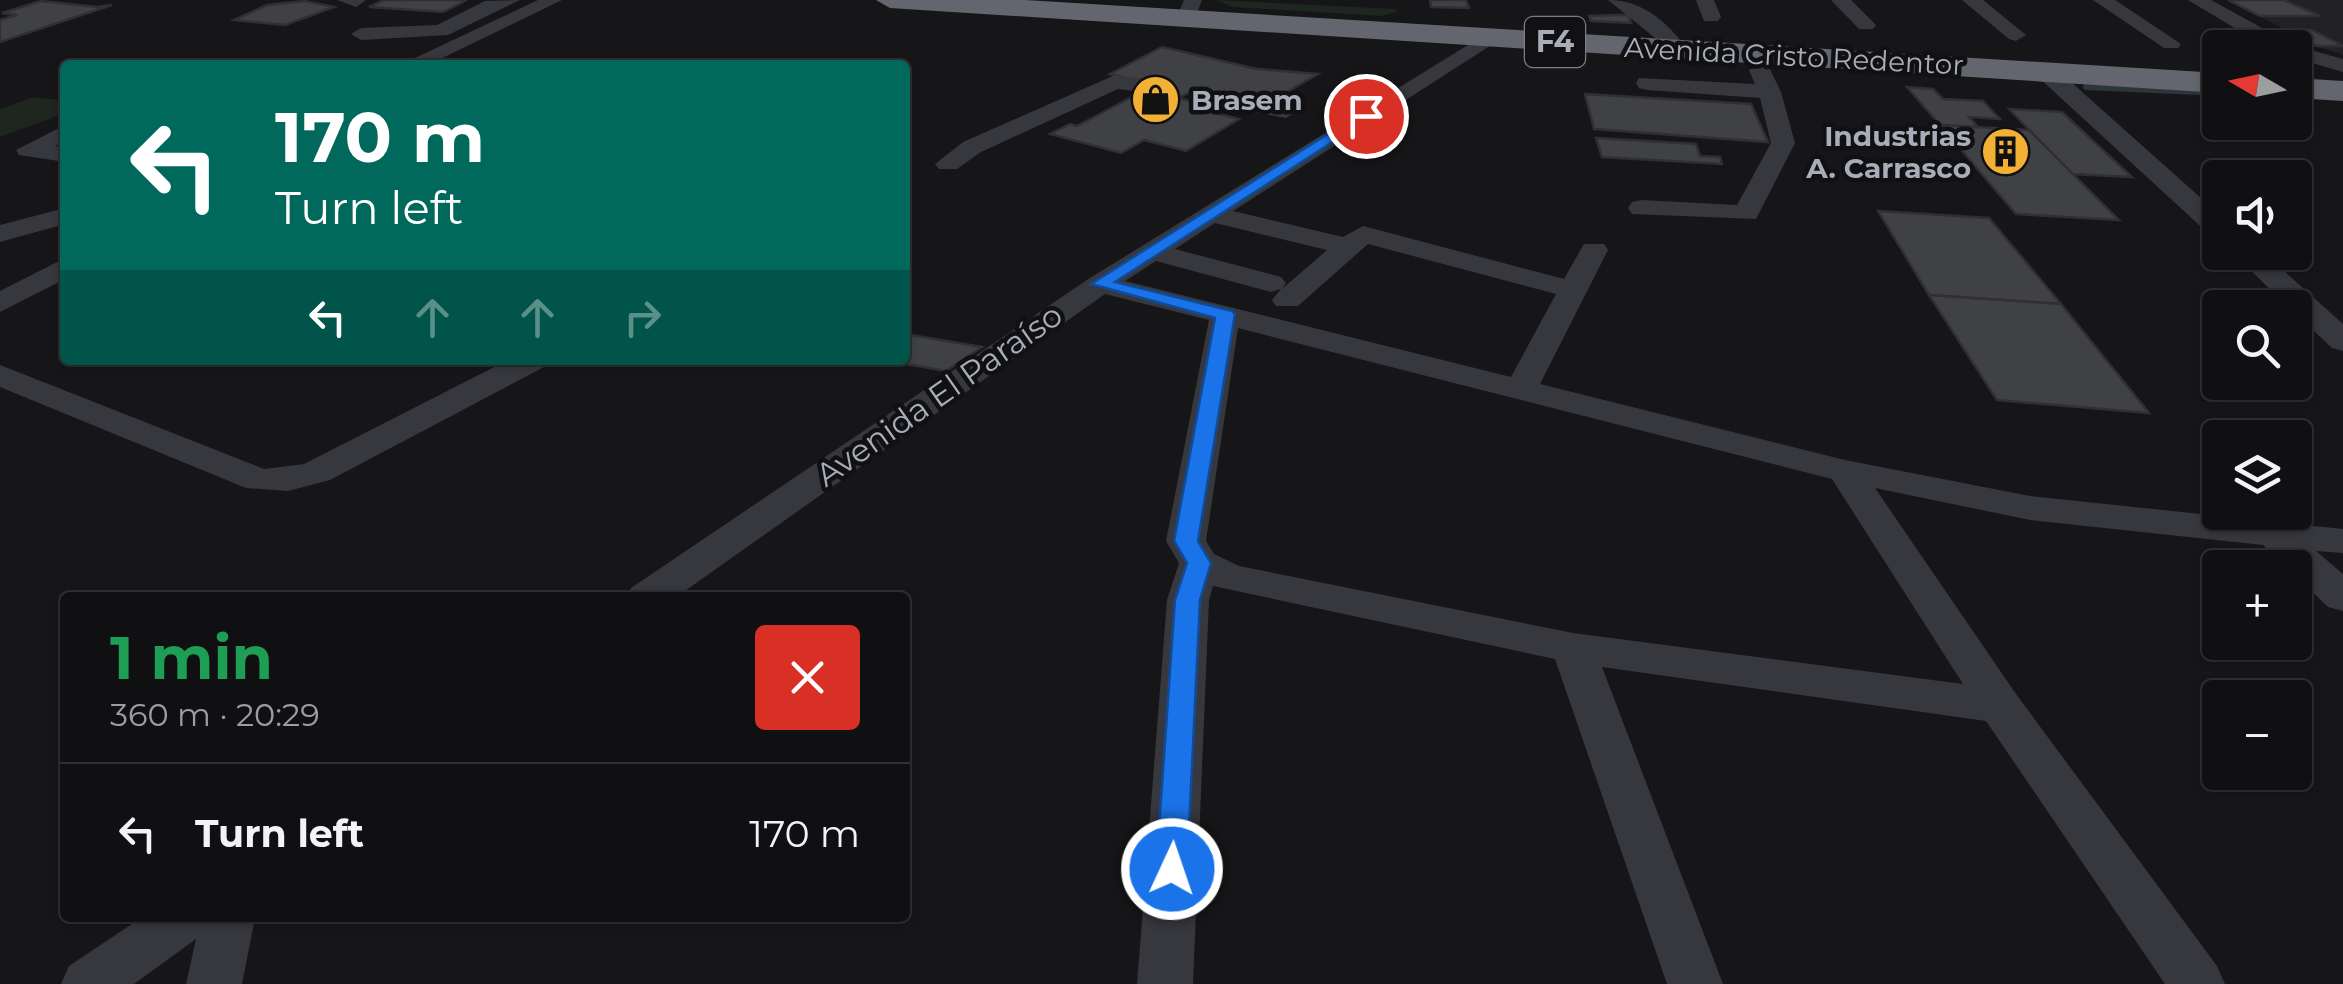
<!DOCTYPE html>
<meta charset="utf-8">
<style>
:root{--surface:#101012;--page:#1e1e20;--text:#f1f3f6;--muted:#9c9d9f;--line:#303032}
body{margin:0;font-family:Montserrat,sans-serif;background:var(--page);color:var(--text);height:100vh;display:flex;flex-direction:column;font-size:38px;white-space:nowrap}
*{box-sizing:border-box;margin:0}
p{font-size:32px;color:var(--muted)}
.icon{flex:none;width:55px;height:55px;fill:none;stroke:currentColor;stroke-width:2;stroke-linecap:round;stroke-linejoin:round}
.map{position:relative;flex:1;overflow:hidden}
.panel{position:absolute;left:60px;top:592px;width:850px;height:330px;display:flex;flex-direction:column;background:var(--surface);border-radius:10px;box-shadow:0 2px 8px #0004,0 0 0 2px var(--line)}
.panel>*{flex:none}
.top-card{position:absolute;left:60px;top:60px;width:850px;height:305px;border-radius:10px;box-shadow:0 2px 8px #0004,0 0 0 2px var(--line);background:#00695c;color:#fff;overflow:hidden}
.needle{width:65px;rotate:279deg}
.controls{position:absolute;left:2202px;top:30px;display:grid;gap:20px}
.controls a{display:grid;place-items:center;width:110px;height:110px;border-radius:10px;background:var(--surface);box-shadow:0 2px 8px #0004,0 0 0 2px var(--line);font-size:50px}
.pin{position:absolute;display:grid;place-items:center;width:85px;height:85px;color:#fff;margin:-42px;border:5px solid #fff;border-radius:50%;box-shadow:0 2px 10px #0007}
.me{position:absolute;width:110px;margin:-55px;rotate:3deg;stroke-linejoin:round;filter:drop-shadow(0 0 8px #0008)}
.turn{display:flex;align-items:center;gap:35px;height:210px;padding:0 50px;font-size:45px}
.turn .icon{width:130px;height:130px;stroke-width:2.5}
.turn b{display:block;font-size:70px;line-height:85px}
.lanes{display:flex;align-items:center;height:95px;padding:0 50px;background:#0003;justify-content:center;gap:50px;direction:ltr}
.lanes .off{opacity:.35}
.round{display:grid;place-items:center;flex:none;width:105px;height:105px;border-radius:10px;background:var(--page)}
.head{display:flex;align-items:center;justify-content:space-between;height:170px;padding:0 50px}
h1{font-size:60px;font-weight:700;line-height:75px;color:#1e9e55}
ul{padding:0;list-style:none}
li{display:flex;align-items:center;gap:30px;height:140px;padding:0 50px;border-top:2px solid var(--line)}
li div{flex:1}
li b{display:block;font-size:38px}
li em{font-style:normal}
.map>svg:first-child{display:block}
.built{fill:#222225}
.green{fill:#1e261f}
.lines{fill:none;stroke-linecap:round;stroke-linejoin:round}
.stream{stroke:#2c353c;stroke-width:6}
.building{fill:#404145;stroke:#303034;stroke-width:2.5}
.minor{fill:#37383d;fill-rule:evenodd}
.highway{fill:#63666e;fill-rule:evenodd}
.route{fill:#1a73e8;stroke:#114b97;stroke-width:2.5}
.labels{text-anchor:middle;stroke-width:9;stroke-linejoin:round;paint-order:stroke}
.far-street-label{font-size:28px;fill:#a8adb8;stroke:#111113}
.far-poi-label{font-size:28px;font-weight:bold;fill:#a8adb8;stroke:#111113;text-anchor:start}
.shield{fill:#111113;stroke:#7b7e86;stroke-width:2.5}
.shield-label{font-size:30px;font-weight:bold;fill:#a8adb8}
.street-label{font-size:32px;fill:#a8adb8;stroke:#111113}
</style>
<div class="map">
<svg width="2343" height="984" viewBox="0 0 2343 984">
<rect width="100%" height="100%" fill="#161618"/>
<!-- built -->
<path class="built" d="M2228,0H2343V55L2316,46Z"/>
<!-- green -->
<g class="green">
<path d="M1217,0L1396,9V12L1382,16L1232,7Z"/>
<path d="M34,97L65,101V113L0,137V109Z"/>
</g>
<g class="lines">
<!-- stream -->
<path class="stream" d="M2086,87L2220,93"/>
</g>
<!-- building -->
<g class="building">
<path d="M384,0H467L443,12L369,7Z"/>
<path d="M1430,0H1466L1469,8L1431,7Z"/>
<path d="M2228,0H2284L2320,16H2260Z"/>
<path d="M41,1L97,7L112,5L0,42V20L17,15L2,13Z"/>
<path d="M305,1L334,7L285,25L234,20L267,5Z"/>
<path d="M1616,15H1628L1631,23L1591,21L1589,16Z"/>
<path d="M2284,30H2312L2343,46H2316Z"/>
<path d="M1162,47L1257,69L1318,74L1270,102L1188,93L1178,98L1205,105L1199,109L1239,119L1186,151L1144,140L1121,153L1050,134L1070,124L1077,126L1145,90L1161,94L1172,89L1110,74Z"/>
<path d="M1907,87L1933,89L1943,99L1983,101L2000,119L1969,117L1978,127L1940,125Z"/>
<path d="M1585,94L1751,104L1768,142L1594,129Z"/>
<path d="M2009,109L2062,112L2132,177L2072,174Z"/>
<path d="M1940,125L2029,130L2119,220L2016,214Z"/>
<path d="M1596,138L1696,144L1700,156L1720,157L1722,164L1602,157Z"/>
<path d="M1878,211L1989,218L2061,304L1929,295Z"/>
<path d="M1929,295L2061,304L2149,413L1997,400Z"/>
<path d="M905,334L982,347L946,371L883,360H905Z"/>
</g>
<g class="lines">
<!-- minor -->
<g class="minor">
<path d="M337,0H365V1L356,7Z"/>
<path d="M520,0L448,35L361,40L351,34L361,28L437,25L485,1Z"/>
<path d="M538,0H562L428,65H400Z"/>
<path d="M1184,0H1202L1196,16H1182L1179,12Z"/>
<path d="M1608,0C1639,0 1661,17 1681,41L1678,45H1664Z"/>
<path d="M1696,0H1714L1721,17L1718,21H1704Z"/>
<path d="M1831,0H1851L1876,25L1873,29H1859Z"/>
<path d="M1962,0H1983L2026,35L2016,41L2009,39Z"/>
<path d="M2093,0H2115L2181,44L2178,48H2164Z"/>
<path d="M2188,0H2211L2293,45L2343,59V72L2295,58V48H2268Z"/>
<path d="M1489,32L1496,34V42L1233,211L1343,237L1363,226L1564,279L1584,244H1604L1608,250L1540,384L1845,460L2030,496L2343,529V553L2316,551L2343,574V611L2328,607L2295,575V568H2287L2263,545L2030,520L1875,488L2016,694L2217,966L2225,984H2165L1986,721L1602,667L1723,984H1667L1555,659L1213,586L1209,600L1193,984H1137L1167,600L1179,563L1166,541L1209,320L1105,294L675,598H626L631,588L1090,278ZM1215,223L1327,250L1282,289L1286,283L1281,277L1175,249ZM1368,244L1556,294L1511,377L1125,281L1156,261L1271,292L1281,289L1272,300L1276,306H1298ZM1238,328L1832,479L1963,684L1573,633L1239,566L1214,554L1206,541Z"/>
<path d="M1760,64L1768,65L1781,92L1795,143L1756,219L1632,214L1628,208L1632,202L1641,200L1737,205L1771,143L1760,98L1647,90L1639,88L1636,83L1639,78L1755,84L1749,70Z"/>
<path d="M2045,65L2053,66L2220,215V237L2210,235L2037,76L2034,71Z"/>
<path d="M1115,75L1159,80L1170,87L1159,94L1118,89L981,152L957,169H939L935,164L963,142Z"/>
<path d="M1230,94L1294,106L1298,111L1286,118L1222,106L1219,101L1222,96Z"/>
<path d="M65,125V141L55,146L65,148V162L19,155L16,150Z"/>
<path d="M65,208V224L0,242V225Z"/>
<path d="M2232,252H2263L2343,324V351L2332,348L2295,313V308H2289Z"/>
<path d="M65,258V279L0,312V291Z"/>
<path d="M508,360H549L544,367L330,480L288,491L246,488L0,387V365L264,469L304,464Z"/>
<path d="M141,918H255L242,984H186L196,939L134,984H61L69,966Z"/>
</g>
<!-- highway -->
<g class="highway">
<path d="M876,0H1025L2220,73V93L890,8Z"/>
<path d="M2295,78L2343,81V101L2295,98Z"/>
</g>
</g>
<!-- route -->
<path class="route" d="M1361,113L1373,116L1115,282L1232,311L1235,314L1198,541L1211,563L1200,600L1187,869L1183,878L1172,882L1161,878L1156,869L1175,600L1187,563L1174,541L1215,318L1091,284Z"/>
<!-- icons -->
<defs>
<symbol id="shop-disc" viewBox="-11 -11 22 22"><circle r="9.5" fill="#f2b134" stroke="#111113"/><path d="M-5-2.5h2.3a2.7 3.5 0 0 1 5.4 0H5L5.5 6h-11ZM-1.5-2.5h3a1.5 2.3 0 0 0-3 0Z" fill="#111"/></symbol>
<symbol id="building-disc" viewBox="-11 -11 22 22"><circle r="9.5" fill="#f2b134" stroke="#111113"/><path d="M-4-6H4V6H1V3H-1V6H-4ZM-2.5-4.3h1.7v1.8h-1.7ZM.8-4.3h1.7v1.8H.8ZM-2.5-1h1.7V.8h-1.7ZM.8-1h1.7V.8H.8Z" fill="#111"/></symbol>
</defs>
<g fill-rule="evenodd">
<use href="#shop-disc" x="1128" y="72" width="55" height="55"/>
<use href="#building-disc" x="1978" y="124" width="55" height="55"/>
</g>
<g class="labels">
<!-- far-street labels -->
<g class="far-street-label">
<text transform="translate(1794 56) rotate(3)" y="10">Avenida Cristo Redentor</text>
</g>
<!-- far-poi labels -->
<g class="far-poi-label">
<text x="1191" y="110">Brasem</text>
<text x="1971" y="146" text-anchor="end">Industrias<tspan x="1971" dy="32">A. Carrasco</tspan></text>
</g>
<!-- shield labels -->
<rect class="shield" x="1525" y="17" width="60" height="50" rx="8"/>
<g class="shield-label">
<text x="1555" y="52">F4</text>
</g>
<!-- street labels -->
<g class="street-label">
<text transform="translate(939 395) rotate(-35)" y="11">Avenida El Paraíso</text>
</g>
</g>
</svg>
<div class="controls">
<a><svg class="needle" viewBox="-14 -14 28 28"><path d="M0-13l5 13h-10z" fill="#e53935"/><path d="M0 13l5-13h-10z" fill="#9c9d9f"/></svg></a>
<a><svg class="icon" aria-label="sound" viewBox="0 0 24 24"><path d="M4 9h4l5-4v14l-5-4H4zM17 9q2 3 0 6"/></svg></a>
<a><svg class="icon" aria-label="search" viewBox="0 0 24 24"><circle cx="10" cy="10" r="6"/><path d="M15 15l6 6"/></svg></a>
<a><svg class="icon" aria-label="layers" viewBox="0 0 24 24"><path d="M12 4l9 5-9 5-9-5zM3 14l9 5 9-5"/></svg></a>
<a>+</a>
<a>−</a>
</div>
<div class="pin" style="left:1366px;top:116px;background:#d93025"><svg class="icon" aria-label="arrive" viewBox="0 0 24 24"><path d="M6 21V4h12l-3 4 3 4H6"/></svg></div>
<svg class="me" style="left:1172px;top:869px" viewBox="-20 -20 40 40"><circle r="17" fill="#1a73e8" stroke="#fff" stroke-width="3"/><path d="M0-11L8 9 0 5-8 9z" fill="#fff"/></svg>
<div class="top-card">
<div class="turn"><svg class="icon" aria-label="left" viewBox="0 0 24 24"><path d="M17 20v-9H6M10 6l-5 5 5 5"/></svg><div><b>170 m</b>Turn left</div></div>
<div class="lanes"><svg class="icon" aria-label="left" viewBox="0 0 24 24"><path d="M17 20v-9H6M10 6l-5 5 5 5"/></svg><svg class="icon off" aria-label="ahead" viewBox="0 0 24 24"><path d="M12 20V5M6 11l6-6 6 6"/></svg><svg class="icon off" aria-label="ahead" viewBox="0 0 24 24"><path d="M12 20V5M6 11l6-6 6 6"/></svg><svg class="icon off" aria-label="right" viewBox="0 0 24 24"><path d="M7 20v-9h11M14 6l5 5-5 5"/></svg></div>
</div>
<section class="panel">
<div class="head"><div><h1>1 min</h1><p>360 m · 20:29</p></div><a class="round" style="background:#d93025;color:#fff"><svg class="icon" aria-label="close" viewBox="0 0 24 24"><path d="M6 6l12 12M18 6L6 18"/></svg></a></div>
<ul>
<li><svg class="icon" aria-label="left" viewBox="0 0 24 24"><path d="M17 20v-9H6M10 6l-5 5 5 5"/></svg><div><b>Turn left</b></div><em>170 m</em></li>
</ul>
</section>
</div>
